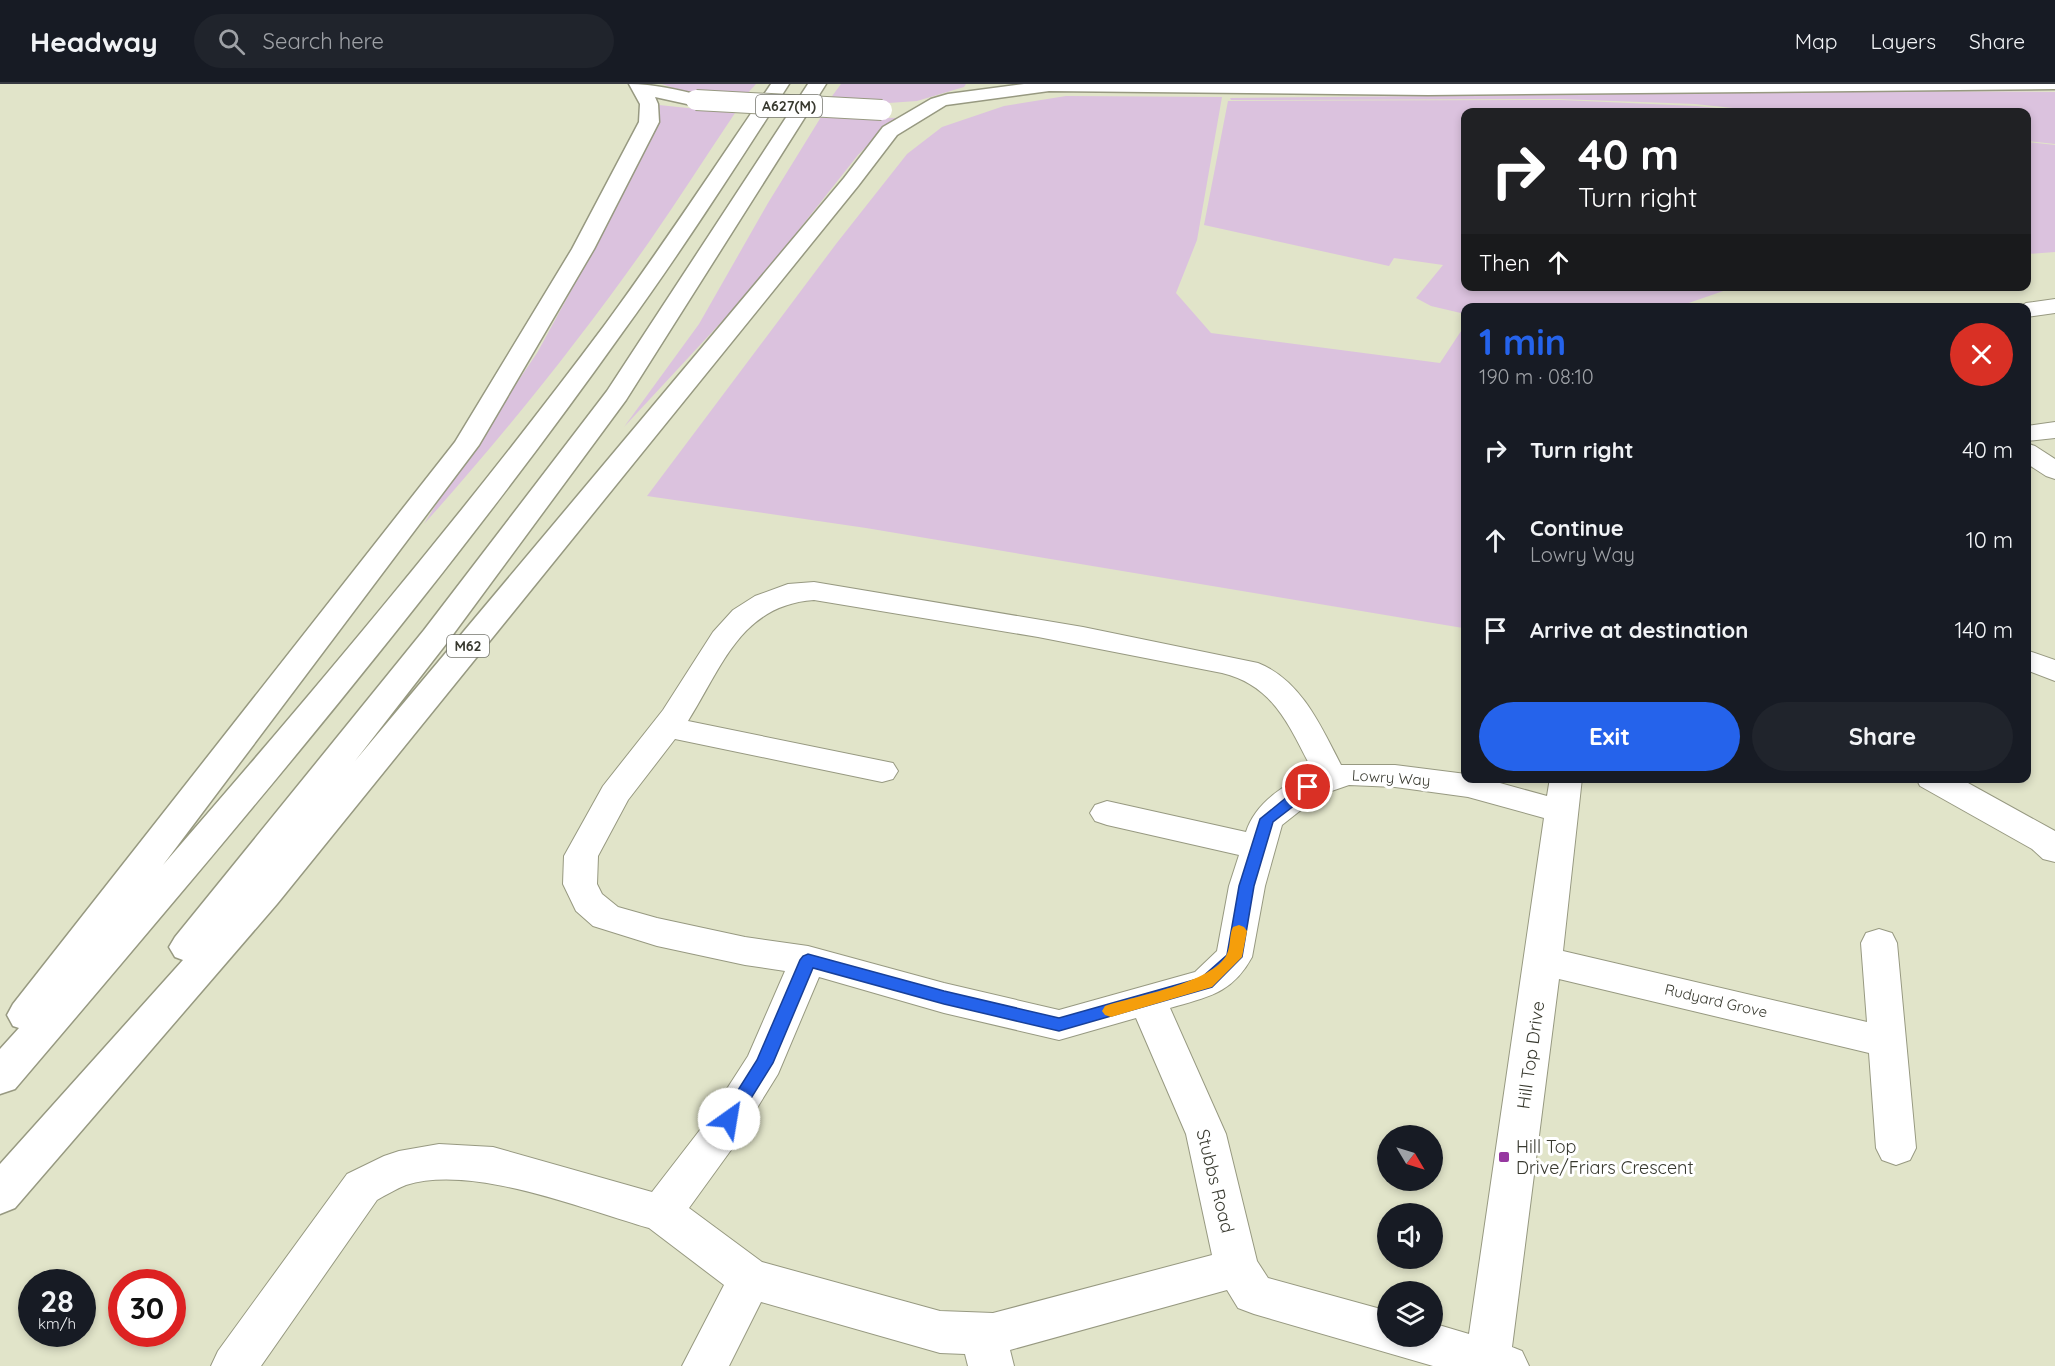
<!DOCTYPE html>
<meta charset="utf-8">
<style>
:root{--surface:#171b24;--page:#20242c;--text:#f1f3f6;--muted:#9ea1a6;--line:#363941;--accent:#2563eb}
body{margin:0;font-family:Quicksand,sans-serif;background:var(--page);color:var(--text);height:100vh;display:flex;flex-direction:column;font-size:22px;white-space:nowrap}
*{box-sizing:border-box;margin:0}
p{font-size:20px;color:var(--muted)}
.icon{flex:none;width:33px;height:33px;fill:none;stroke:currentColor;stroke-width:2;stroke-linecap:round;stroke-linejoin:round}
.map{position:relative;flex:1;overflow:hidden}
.sheet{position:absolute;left:1461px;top:219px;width:570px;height:480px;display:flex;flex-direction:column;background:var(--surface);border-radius:12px;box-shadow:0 3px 9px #0003}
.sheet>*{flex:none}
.top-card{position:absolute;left:1461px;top:24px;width:570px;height:183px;border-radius:12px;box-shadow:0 3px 9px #0003;background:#202124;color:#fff;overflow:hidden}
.needle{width:39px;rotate:128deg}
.tools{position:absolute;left:1377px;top:1041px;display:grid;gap:12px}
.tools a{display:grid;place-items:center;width:66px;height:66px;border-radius:50%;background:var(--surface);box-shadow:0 3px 9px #0003;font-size:30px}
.speed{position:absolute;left:18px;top:1185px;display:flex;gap:12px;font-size:30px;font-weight:700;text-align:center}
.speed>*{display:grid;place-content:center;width:78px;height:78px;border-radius:50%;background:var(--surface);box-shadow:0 3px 9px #0003;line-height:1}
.speed small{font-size:15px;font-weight:400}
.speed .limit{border:9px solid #d22;background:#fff;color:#111}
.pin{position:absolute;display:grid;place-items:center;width:51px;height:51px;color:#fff;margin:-26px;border:3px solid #fff;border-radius:50%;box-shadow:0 2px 6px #0007}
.me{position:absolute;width:66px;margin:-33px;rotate:32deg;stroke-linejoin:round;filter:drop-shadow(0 0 4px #0008)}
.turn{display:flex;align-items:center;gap:21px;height:126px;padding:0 18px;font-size:27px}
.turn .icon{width:78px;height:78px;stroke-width:2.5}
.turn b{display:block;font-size:42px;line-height:51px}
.then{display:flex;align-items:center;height:57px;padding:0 18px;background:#0003;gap:12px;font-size:22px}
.round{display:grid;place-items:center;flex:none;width:63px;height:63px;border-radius:32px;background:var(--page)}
.head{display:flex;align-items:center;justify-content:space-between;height:102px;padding:0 18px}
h1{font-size:36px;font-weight:700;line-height:45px;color:var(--accent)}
.button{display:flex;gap:12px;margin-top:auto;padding:12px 18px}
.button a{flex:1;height:69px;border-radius:36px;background:var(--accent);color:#fff;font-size:24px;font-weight:700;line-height:69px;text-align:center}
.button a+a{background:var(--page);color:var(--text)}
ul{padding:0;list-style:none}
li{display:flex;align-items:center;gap:18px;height:90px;padding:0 18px}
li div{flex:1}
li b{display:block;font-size:22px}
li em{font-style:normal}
header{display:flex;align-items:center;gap:36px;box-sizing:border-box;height:84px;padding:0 30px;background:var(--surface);border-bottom:2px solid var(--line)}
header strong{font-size:28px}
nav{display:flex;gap:33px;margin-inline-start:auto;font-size:21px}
.search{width:420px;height:54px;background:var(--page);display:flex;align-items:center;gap:15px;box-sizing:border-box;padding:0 21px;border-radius:33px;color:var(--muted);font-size:22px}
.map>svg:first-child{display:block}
.green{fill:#dbc2de}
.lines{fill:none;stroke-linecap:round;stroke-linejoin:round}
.street-casing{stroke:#979981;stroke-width:2}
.highway-casing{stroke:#979981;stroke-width:3}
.street{fill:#fff;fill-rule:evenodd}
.highway{fill:#fff;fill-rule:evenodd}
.highway-bridge-casing{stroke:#979981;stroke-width:22;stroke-linecap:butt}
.highway-bridge{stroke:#fff;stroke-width:20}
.route{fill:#2563eb;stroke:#184099;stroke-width:1.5}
.slow{fill:#f59e0b}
.poi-dot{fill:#9637a0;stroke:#fff;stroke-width:2}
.labels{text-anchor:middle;stroke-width:6;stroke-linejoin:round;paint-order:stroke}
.shield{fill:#fff;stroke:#74756e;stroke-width:1.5}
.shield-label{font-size:14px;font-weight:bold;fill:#393a30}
.street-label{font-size:15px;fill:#393a30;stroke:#fff}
.near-street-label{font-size:18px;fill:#393a30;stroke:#fff}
.near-poi-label{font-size:18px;fill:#393a30;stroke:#fff;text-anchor:start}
</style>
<header>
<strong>Headway</strong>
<div class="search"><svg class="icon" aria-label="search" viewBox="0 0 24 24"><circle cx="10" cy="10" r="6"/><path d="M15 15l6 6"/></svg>Search here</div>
<nav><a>Map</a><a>Layers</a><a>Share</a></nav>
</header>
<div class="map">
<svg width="2055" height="1282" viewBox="0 0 2055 1282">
<rect width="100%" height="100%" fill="#e1e4c9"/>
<!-- green -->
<g class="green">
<path d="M662,0H756L744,13L682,7Z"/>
<path d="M841,0H966L964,3L917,17L860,21L827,19Z"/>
<path d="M1896,7L2055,8V60L2027,57L2026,28H1771L1695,20L1559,15L1231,16L1230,14Z"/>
<path d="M1066,12L1222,13L1197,156L1176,209L1211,249L1440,279L1465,241L1466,402L1462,407L1463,544L866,444L647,412L836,160L907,70L942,43L1004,22Z"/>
<path d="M1561,16L1696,22L1759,28H1466V202L1735,203L1677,223L1466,224L1465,230L1431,222L1416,214L1443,181L1394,174L1389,182L1204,141L1228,17Z"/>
<path d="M659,21L735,29C706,72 678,116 649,158C580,256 504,351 424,440L453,393L537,269L602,150L647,60Z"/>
<path d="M821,33L900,34L881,48L858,71L752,205L624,343L699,240L768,119Z"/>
<path d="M2027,58L2055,61V168L2027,170Z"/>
</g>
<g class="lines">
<defs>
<g id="street">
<path d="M2055,215V229L2026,233V224H2017L2026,219Z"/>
<path d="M2055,338V354L2026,357V342Z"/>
<path d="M2026,359L2035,362L2055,375V395L2046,392L2026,379Z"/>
<path d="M814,498L1083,543L1258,579C1301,596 1321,642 1341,681H1395L1466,690V694H1482L1547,712L1550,694H1582L1563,867L1867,938L1861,859L1866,849L1879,845L1892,849L1897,859L1916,1064L1910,1076L1896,1081L1882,1076L1876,1064L1869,969L1559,895L1512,1263L1522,1267L1529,1282H1433L1254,1230L1238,1224L1227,1206L1010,1266L1014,1282H968L965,1270L940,1269L761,1218L729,1282H682L724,1201L649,1144C582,1125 473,1080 406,1101C396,1105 386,1111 377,1116L261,1282H211L218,1267L347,1090L384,1072L399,1067L439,1060L493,1063L652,1108L703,1042L748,972L785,887L745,881L657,862L593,842L576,827L563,800L564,772L603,702L663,626L713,548L733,526L755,512L788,500ZM814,516L1038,553L1222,589C1276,602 1290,645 1314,689C1286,698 1255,719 1246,748L1107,717L1095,721L1090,729L1095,737L1107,741L1239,771L1229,802L1217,867L1195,888L1059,926L944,899L808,862L745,853L657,834L618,823L602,810L597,800L598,772L628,716L675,655L882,698L893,695L898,687L893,679L688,637C722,583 741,521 814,516ZM1349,701L1395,703L1468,713L1544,734L1469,1250L1432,1239V1252H1388V1227L1268,1194L1257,1177L1226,1050L1170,924C1207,913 1232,910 1252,873L1265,802L1282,741L1320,711ZM819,893L944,929L1059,956L1136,934L1186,1050L1212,1171L993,1229L940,1227L762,1178L689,1124L731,1066L778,990Z"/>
<path d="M2026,566L2055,576V597L2026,586Z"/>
<path d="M1916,694H1959L2055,747V778L2043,775L2032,765L1920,702Z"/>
</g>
<g id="highway">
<path d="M629,0C654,0 678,6 703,12L705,16L703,20L696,22L655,13L658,20L659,38L594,165L479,361L163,781C315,606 465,428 604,242C662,163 716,81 771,0H789C735,84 681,168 622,249C435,512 224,759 15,1005L0,1010V965L19,944L13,942L7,931L13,920L455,358L572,165L639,38L640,20Z"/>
<path d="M808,0H826L626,316L446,560L355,677L844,94L883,43L931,15L948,10L1024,0H2055V5L1428,11L1049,7L946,21L897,51L858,102L277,820L15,1124L0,1130V1080L183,876L175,873L169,863L175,853L424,546L607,307Z"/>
</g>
</defs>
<!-- street casing -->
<use href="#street" class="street-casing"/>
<!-- highway casing -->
<use href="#highway" class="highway-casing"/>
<!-- street -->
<use href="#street" class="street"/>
<!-- highway -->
<use href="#highway" class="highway"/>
<defs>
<path id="highway-bridge" d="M696,16L882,26"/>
</defs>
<!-- highway-bridge casing -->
<use href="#highway-bridge" class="highway-bridge-casing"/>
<!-- highway-bridge -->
<use href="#highway-bridge" class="highway-bridge"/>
</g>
<!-- route -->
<path class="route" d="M1308,698L1313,700L1315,703L1313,707L1273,738L1254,802L1242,873L1212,903L1059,947L944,920L813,884L773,979L735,1040L729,1042L723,1040L720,1035L723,1030L757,976L800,876L803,872L808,870L944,907L1059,934L1201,894L1227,871L1239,802L1260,735L1303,700Z"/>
<!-- slow -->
<path class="slow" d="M1239,841L1244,843L1247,847L1242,873L1212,903L1111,933L1105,931L1102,927L1105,922C1135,912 1213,899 1227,870C1231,861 1229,851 1233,843Z"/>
<!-- markers -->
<rect class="poi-dot" x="1498" y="1067" width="12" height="12" rx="3"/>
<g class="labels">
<!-- shield labels -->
<g class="shield">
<rect x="756" y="11" width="66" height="22" rx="4.5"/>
<rect x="447" y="551" width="42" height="22" rx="4.5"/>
</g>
<g class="shield-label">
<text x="789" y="27">A627(M)</text>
<text x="468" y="567">M62</text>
</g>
<!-- street labels -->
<g class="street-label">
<text transform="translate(1391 694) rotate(4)" y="5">Lowry Way</text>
<text transform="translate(1716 917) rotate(13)" y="5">Rudyard Grove</text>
</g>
<!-- near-street labels -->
<g class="near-street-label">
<text transform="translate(1531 971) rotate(-82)" y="6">Hill Top Drive</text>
<text transform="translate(1215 1097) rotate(76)" y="6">Stubbs Road</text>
</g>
<!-- near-poi labels -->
<g class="near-poi-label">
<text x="1516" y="1069">Hill Top<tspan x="1516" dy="21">Drive/Friars Crescent</tspan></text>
</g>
</g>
</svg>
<div class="tools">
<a><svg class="needle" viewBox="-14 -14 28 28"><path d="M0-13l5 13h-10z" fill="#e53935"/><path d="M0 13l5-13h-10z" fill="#9ea1a6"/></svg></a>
<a><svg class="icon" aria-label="sound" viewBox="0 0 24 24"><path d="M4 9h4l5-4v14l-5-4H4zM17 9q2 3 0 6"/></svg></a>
<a><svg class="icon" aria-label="layers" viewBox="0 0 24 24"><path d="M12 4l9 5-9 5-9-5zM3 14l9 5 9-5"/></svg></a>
</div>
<div class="speed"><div>28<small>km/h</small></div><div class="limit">30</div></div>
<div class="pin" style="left:1308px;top:703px;background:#d93025"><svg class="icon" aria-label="arrive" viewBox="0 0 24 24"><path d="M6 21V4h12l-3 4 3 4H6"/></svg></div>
<svg class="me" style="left:729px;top:1035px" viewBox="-20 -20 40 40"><circle r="19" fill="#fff"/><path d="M0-13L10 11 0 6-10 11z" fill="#2563eb"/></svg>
<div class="top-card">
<div class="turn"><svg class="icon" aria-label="right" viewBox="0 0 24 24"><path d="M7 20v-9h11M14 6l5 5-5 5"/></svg><div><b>40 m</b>Turn right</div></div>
<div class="then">Then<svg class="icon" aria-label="ahead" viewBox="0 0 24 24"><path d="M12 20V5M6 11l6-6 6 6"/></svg></div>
</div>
<section class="sheet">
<div class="head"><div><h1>1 min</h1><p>190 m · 08:10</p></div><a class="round" style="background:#d93025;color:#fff"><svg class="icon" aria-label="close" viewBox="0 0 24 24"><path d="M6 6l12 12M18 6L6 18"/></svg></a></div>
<ul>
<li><svg class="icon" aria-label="right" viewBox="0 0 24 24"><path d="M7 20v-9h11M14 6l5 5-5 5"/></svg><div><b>Turn right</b></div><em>40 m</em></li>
<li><svg class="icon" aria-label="ahead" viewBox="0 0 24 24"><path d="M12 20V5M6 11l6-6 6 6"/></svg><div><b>Continue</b><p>Lowry Way</p></div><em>10 m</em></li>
<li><svg class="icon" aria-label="arrive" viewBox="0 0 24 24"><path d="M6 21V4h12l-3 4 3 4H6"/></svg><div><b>Arrive at destination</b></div><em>140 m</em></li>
</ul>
<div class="button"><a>Exit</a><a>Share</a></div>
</section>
</div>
